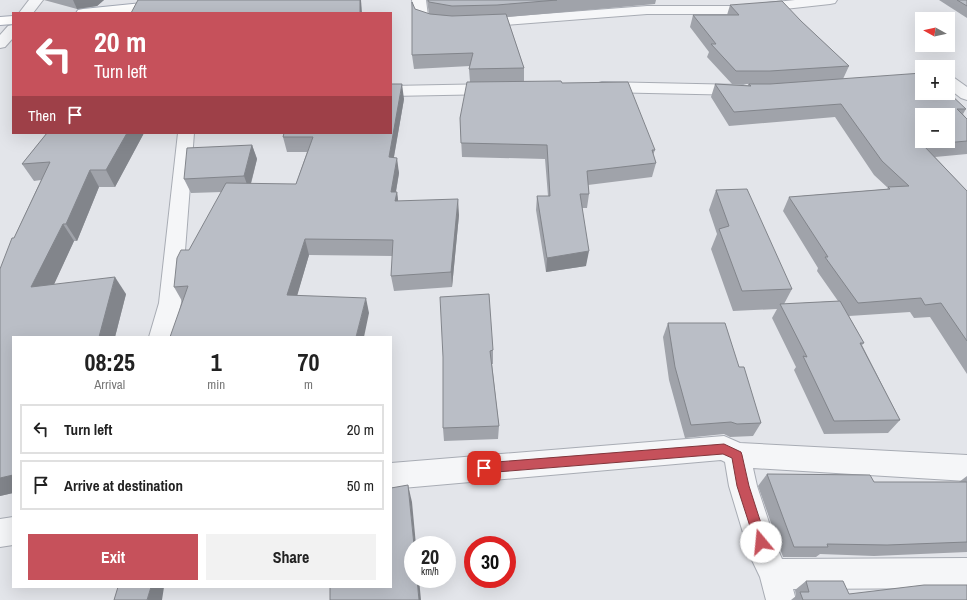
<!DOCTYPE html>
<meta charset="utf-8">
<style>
:root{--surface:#fff;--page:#f2f2f2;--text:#222;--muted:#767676;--line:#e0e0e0;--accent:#c6515b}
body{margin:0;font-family:"Archivo Narrow",sans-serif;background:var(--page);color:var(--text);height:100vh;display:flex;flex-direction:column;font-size:15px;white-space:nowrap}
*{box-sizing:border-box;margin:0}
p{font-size:13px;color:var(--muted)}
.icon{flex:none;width:22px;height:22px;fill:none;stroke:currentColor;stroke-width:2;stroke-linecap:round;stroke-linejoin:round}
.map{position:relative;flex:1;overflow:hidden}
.side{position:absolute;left:12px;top:336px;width:380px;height:252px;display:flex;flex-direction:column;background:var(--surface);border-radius:0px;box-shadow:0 4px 16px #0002}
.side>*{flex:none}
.banner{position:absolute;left:12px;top:12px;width:380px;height:122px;border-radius:0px;box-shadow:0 4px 16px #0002;background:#c6515b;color:#fff;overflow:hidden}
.needle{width:26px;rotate:278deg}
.fabs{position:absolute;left:915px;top:12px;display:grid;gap:8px}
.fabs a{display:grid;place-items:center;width:40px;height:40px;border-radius:0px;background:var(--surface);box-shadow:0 4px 16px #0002;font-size:20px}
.speed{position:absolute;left:404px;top:536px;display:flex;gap:8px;font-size:20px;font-weight:700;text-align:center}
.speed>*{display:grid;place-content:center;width:52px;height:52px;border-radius:50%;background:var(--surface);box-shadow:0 4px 16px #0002;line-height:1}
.speed small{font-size:10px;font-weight:400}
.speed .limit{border:6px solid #d22;background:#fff;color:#111}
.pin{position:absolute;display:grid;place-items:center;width:34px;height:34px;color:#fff;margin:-17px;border-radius:8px;box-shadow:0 2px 6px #0006}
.me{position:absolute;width:44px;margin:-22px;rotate:343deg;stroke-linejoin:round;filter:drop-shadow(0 0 3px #0008)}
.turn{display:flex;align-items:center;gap:14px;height:84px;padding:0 16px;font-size:18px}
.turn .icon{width:52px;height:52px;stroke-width:2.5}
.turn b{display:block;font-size:28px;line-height:34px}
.then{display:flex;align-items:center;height:38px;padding:0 16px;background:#0003;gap:8px;font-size:15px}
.eta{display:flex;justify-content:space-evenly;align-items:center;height:68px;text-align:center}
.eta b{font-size:24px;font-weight:800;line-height:28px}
.primary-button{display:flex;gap:8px;margin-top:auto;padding:8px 16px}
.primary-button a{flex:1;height:46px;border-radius:0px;background:var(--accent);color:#fff;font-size:16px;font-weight:800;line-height:46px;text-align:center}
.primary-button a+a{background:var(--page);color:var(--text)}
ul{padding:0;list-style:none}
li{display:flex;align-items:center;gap:12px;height:50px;margin:0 8px 6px;padding:0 8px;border:2px solid var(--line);border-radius:0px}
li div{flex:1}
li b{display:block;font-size:15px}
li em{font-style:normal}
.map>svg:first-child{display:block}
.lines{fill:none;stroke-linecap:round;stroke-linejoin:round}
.minor-casing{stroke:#a8acb4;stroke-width:2}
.major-casing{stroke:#a3a9b5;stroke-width:2}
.minor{fill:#f5f6f8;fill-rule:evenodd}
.major{fill:#fff;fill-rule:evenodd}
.wall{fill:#a0a3aa}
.shaded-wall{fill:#82858b}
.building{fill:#babec6;stroke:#82858b;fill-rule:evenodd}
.route{fill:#c6515b;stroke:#81353b}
</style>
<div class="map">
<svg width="967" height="600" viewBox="0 0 967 600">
<rect width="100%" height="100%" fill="#e3e5ea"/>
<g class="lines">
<defs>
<g id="minor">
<path d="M29,0H43L33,13H19Z"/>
<path d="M412,0H426L428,16L449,20L451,23L449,26C441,28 420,27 416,19C413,14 413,6 412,0Z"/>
<path d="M795,0H837L835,3L830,4L740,14H647L478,27L473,26L471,23L473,20L478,19L647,6H740Z"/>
<path d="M13,25V38L5,47L0,48V35L8,26Z"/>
<path d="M948,75L953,77L967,87V100L961,98L948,88Z"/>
<path d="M602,82L743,85L749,87L751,90L749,93L743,95L602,92L596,90L594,87L596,84Z"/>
<path d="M495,84L501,86L503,89L501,92L495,94L391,96V86Z"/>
<path d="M178,133H194L181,303L173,337H149L159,303Z"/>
<path d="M724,436L740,443L967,455V481L753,468L757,486L778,550L782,559L967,558V588L793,589L796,600H766L760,577L750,556L729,486L725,462L721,460L391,489V463Z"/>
<path d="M13,517V545L0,547V519Z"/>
</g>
<g id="major">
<path d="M172,0H217L215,3L210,4L122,13H76L78,10L83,9Z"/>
<path d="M13,16V24L0,25V17Z"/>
</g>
</defs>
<!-- minor casing -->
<use href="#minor" class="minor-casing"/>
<!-- major casing -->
<use href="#major" class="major-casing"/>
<!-- minor -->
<use href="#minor" class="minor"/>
<!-- major -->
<use href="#major" class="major"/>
</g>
<!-- wall -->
<g class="wall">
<path d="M44,0H104L97,6L77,9Z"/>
<path d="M427,0H656L655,4L507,17L524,68V81L562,83L655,150L653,155L656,163L652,177L588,185L589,194L587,208H582L586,266L546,272L536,210L537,196H548L545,159L462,157L460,118L470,82L469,69L470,66L414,69L412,55L415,9L429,14Z"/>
<path d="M939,0H967V18Z"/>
<path d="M730,5L801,21L849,66L843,79L966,109L963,114L967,119V154L935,157L967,191V374L930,317L914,318L910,312L849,316L864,343L862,345L900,420L888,433L824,434L794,370L796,367L772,318L777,309L733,311L711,249L717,234L709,210L716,190L792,289L784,304L838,301L817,271L818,268L783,211L789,197L887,189L888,188L874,175L835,117L729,126L711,97L715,84L748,86V84H732L707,57L709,52L690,27L693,15H727Z"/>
<path d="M404,99L394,157L399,173L396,192H397L398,201L459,215L452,287L394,291L391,276L393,256L309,255L297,295L369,313L182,301L174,287L189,250L222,192L191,193L184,179L252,145L257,159L251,184H296L307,152H287L283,137Z"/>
<path d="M47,133H144L115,187H99L77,241H74L54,284L126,294L115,337H13V493L0,496L14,238L41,180L34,181L22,164Z"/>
<path d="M668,323L739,367L761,423L753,436L730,437L724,434L685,438L669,380L663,337Z"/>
<path d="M493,350V364H492L499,426L498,439L444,441L443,428V357Z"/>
<path d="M767,474L874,482H959L967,476V552L874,556L820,554L816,557H783L758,486Z"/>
<path d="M806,581L849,594L967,600H791L796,596L795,590Z"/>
</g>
<!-- shaded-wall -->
<g class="shaded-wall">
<path d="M73,0H104L97,6L77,9Z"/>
<path d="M360,0H361L362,13H360Z"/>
<path d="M402,84L404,99L391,173L389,157Z"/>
<path d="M127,133H144L115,187L106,170Z"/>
<path d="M252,145L257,159L249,190L244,176Z"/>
<path d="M397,158L399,173L393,208L391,192Z"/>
<path d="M90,170L99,187L77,241L66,224Z"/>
<path d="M397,192L399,208L395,201Z"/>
<path d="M458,199L459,215L452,287L451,272Z"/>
<path d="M63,224L74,241L45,304L31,287Z"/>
<path d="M305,239L309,255L293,310L287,295Z"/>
<path d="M589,251L586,266L546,272L547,258Z"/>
<path d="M115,277L126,294L115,337H99Z"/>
<path d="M366,298L369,313L364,337H356Z"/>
<path d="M13,475V493L0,496V478Z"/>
<path d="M408,485L412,502L416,545H414Z"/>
<path d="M417,579H419L421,600H419Z"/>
<path d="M151,587H164L162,600H147Z"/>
</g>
<!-- building -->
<g class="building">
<path d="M138,0H360V13H131Z"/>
<path d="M428,0H557L497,5L452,6L429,2Z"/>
<path d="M957,0H967V6Z"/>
<path d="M782,1L801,21L849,66L770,71H736L711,44H716L693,15H739L730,5Z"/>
<path d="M412,2L415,9L430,14L452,16L506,14L524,68L469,69L473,53L412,55Z"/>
<path d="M922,73V93H948V92L966,109H957L967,119V141L923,145L967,191V341L941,303L925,305L921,298L858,303L825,257H828L789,197L890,189L888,187L909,186L882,161L841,104L734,112L715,84L751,86L749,84H770ZM922,115H948V141H922Z"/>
<path d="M561,81L562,83L628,82L655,150H652L656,163L587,171L589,194H580L589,251L547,258L537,196H550L547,145L461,143L460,118L467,82Z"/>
<path d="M391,84H402L389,157L397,158L391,192H397L395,201L458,199L451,272L391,276L393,240L305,239L287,295L366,298L356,337H170L188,286L174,287L177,258L181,250H189L226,183L296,184L313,137H283L284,133H391Z"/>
<path d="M47,133H127L106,170H90L66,224H63L31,287L115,277L99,337H13V475L0,478V269L12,238H14L50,162L22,164Z"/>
<path d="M252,145L244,176L184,179L187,148Z"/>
<path d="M747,189L792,289L742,291L719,229L729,226L716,190Z"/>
<path d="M489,294L493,350L490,351L499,426L443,428V357L440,297Z"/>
<path d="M840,301L864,343H860L900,420L834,421L803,356L807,357L780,304Z"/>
<path d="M668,323H725L739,367H744L761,423L737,424L731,422L691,425L675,367Z"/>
<path d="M767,474L870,475L874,482H967V542L887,545L827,544L828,547H794Z"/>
<path d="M408,485L414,545H413V579H417L419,600H330V587H391V488Z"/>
<path d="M806,581H843L849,594L924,585H967V600H803L800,592H809Z"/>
<path d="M118,587H151L147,600H114Z"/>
</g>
<!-- route -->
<path class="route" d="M724,444L741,452L742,455L749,486L767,542L765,546L761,548L756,546L755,542L737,486L732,458L723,454L484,473L480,472L478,468L480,464L484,463Z"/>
</svg>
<div class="fabs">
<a><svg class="needle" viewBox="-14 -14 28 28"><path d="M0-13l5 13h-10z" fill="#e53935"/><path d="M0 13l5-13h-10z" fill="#767676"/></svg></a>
<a>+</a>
<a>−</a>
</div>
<div class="speed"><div>20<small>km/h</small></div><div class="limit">30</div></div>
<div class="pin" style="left:484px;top:468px;background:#d93025"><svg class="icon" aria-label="arrive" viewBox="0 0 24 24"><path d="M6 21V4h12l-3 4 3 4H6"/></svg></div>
<svg class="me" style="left:761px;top:542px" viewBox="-20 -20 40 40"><circle r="19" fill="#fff"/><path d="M0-13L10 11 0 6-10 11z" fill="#c6515b"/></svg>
<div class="banner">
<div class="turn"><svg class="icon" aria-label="left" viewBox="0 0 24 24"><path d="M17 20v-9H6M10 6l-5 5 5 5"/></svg><div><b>20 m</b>Turn left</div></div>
<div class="then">Then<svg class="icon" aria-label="arrive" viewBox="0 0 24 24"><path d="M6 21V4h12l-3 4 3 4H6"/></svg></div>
</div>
<section class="side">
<div class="eta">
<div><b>08:25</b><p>Arrival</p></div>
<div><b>1</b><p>min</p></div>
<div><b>70</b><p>m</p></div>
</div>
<ul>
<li><svg class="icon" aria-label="left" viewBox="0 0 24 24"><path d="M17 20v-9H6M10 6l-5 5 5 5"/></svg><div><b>Turn left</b></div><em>20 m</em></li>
<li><svg class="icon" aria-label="arrive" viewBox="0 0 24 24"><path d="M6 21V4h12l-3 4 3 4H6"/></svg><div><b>Arrive at destination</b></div><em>50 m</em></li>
</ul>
<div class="primary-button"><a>Exit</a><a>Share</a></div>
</section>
</div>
